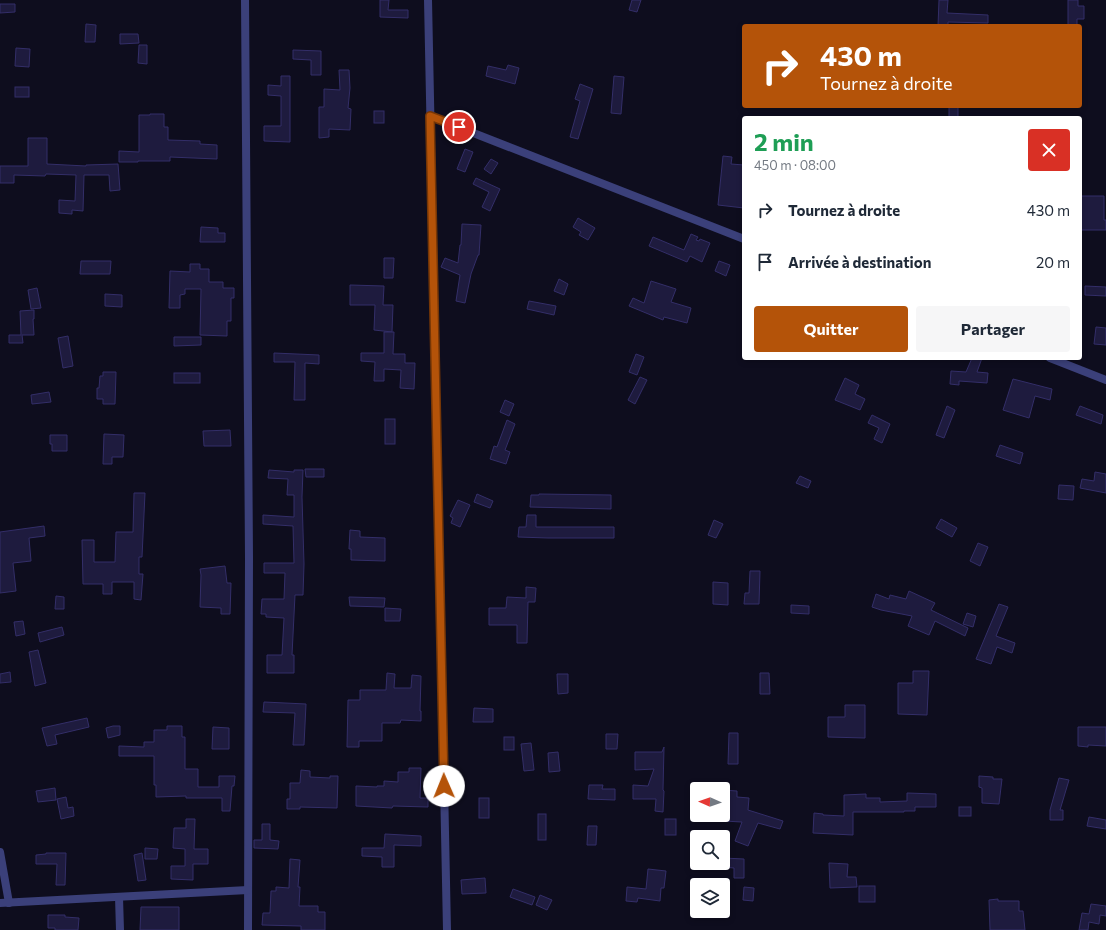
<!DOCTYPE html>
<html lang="fr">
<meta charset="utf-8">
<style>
:root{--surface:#fff;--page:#f6f6f7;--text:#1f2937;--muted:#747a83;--accent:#b45309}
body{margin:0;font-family:Commissioner,sans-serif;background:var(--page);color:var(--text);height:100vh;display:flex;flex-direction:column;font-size:15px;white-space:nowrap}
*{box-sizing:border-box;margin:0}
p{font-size:13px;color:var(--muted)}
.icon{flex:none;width:22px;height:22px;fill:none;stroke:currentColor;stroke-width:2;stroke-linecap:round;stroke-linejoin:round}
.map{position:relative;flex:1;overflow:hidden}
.panel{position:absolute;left:742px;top:116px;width:340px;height:244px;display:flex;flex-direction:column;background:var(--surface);border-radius:4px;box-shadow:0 2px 6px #0003}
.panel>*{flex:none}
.banner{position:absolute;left:742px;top:24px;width:340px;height:84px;border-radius:4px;box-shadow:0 2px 6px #0003;background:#b45309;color:#fff;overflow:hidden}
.needle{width:26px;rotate:272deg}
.buttons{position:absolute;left:690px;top:782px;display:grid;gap:8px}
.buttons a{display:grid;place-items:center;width:40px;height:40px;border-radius:4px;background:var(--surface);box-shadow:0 2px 6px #0003;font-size:20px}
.pin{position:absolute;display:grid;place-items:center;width:34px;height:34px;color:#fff;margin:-17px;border:2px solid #fff;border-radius:50%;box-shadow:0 1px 4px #0007}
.me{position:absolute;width:44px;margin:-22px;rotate:359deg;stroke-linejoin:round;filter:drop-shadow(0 0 3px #0008)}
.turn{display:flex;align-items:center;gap:14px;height:84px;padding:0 12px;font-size:18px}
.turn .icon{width:52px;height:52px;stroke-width:2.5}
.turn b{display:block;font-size:28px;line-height:34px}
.round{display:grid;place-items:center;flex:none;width:42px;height:42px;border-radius:4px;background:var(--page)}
.summary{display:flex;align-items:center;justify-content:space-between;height:68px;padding:0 12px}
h1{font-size:24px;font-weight:700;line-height:30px;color:#1e9e55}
.button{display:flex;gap:8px;margin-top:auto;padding:8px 12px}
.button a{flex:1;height:46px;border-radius:4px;background:var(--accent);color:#fff;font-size:16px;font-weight:700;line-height:46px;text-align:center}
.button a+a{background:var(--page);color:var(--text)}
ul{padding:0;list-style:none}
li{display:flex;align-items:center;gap:12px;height:52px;padding:0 12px}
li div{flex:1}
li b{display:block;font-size:15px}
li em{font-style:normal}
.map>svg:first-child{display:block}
.building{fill:#1e1b3e;stroke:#332e68}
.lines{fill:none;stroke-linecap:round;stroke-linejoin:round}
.street{stroke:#3b407a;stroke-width:8}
.route-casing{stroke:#753606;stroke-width:10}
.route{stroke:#b45309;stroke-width:7}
</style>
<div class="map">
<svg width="1106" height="930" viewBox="0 0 1106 930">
<rect width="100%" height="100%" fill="#0e0d1e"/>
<!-- building -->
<g class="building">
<path d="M380,0H389L388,10H408V18L380,17Z"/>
<path d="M632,0H641L637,12L629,10Z"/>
<path d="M939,0H948L947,13L988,15V23L948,22V26H938Z"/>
<path d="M1068,0H1078V6H1084V19H1077V26H1068Z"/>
<path d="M0,4H15V12L0,13Z"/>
<path d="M86,24L96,25L95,42H85Z"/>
<path d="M120,34H138L139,43L120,44Z"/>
<path d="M139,45H147V64L138,63Z"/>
<path d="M16,48L30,49L29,67L15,66Z"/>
<path d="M293,50L321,51V75H311V60L293,59Z"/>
<path d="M508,65L519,68L515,84L486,76L488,66L506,70Z"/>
<path d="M339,70H349L350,88L348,108L351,109L350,130L329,129V137L319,138V107H324V89L340,90Z"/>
<path d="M281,76H290V142L264,141V126H281V96L268,95V85L281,86Z"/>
<path d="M614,76L624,77L621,114L611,113Z"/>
<path d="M580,84L593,89L578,139L570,137L580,101L575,99Z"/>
<rect x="15" y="87" width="14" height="10"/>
<rect x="949" y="106" width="9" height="12"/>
<rect x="374" y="111" width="10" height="12"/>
<path d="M150,114H164V127H168V140L200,141V144L217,145V159L170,157V161H138V162H119V151L139,152V115H150Z"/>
<path d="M28,138H47V164L86,166V165L118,164L120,190L110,191L109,175H84L83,211L72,210V214L59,213V200L75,201L76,175L46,174L45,176L14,175V183H0V166H28Z"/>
<path d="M465,149L473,152L465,172L457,169Z"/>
<path d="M723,156L732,157L731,164L744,165V208L718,205Z"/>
<path d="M491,159L498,163L491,174L484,169Z"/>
<path d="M476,178L500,189L490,211L482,207L489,192L473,184Z"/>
<path d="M1080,196H1104V220H1106V230H1080Z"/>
<path d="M578,218L595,228L588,240L579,235L581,232L573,227Z"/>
<path d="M462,224L481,225L479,255H478L471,274L465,303L456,301L460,275L441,267L445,258L458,263L460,245H461Z"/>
<path d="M201,227L218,228V233H225V242H200Z"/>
<path d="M691,234L698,237L696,240L699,241L700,239L710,243L702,262L690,256L687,262L649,246L653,237L684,250Z"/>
<path d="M384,258H394L393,278H384Z"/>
<path d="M81,261H111L110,274H80Z"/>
<path d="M719,261L730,265L726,276L715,271Z"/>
<path d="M190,264H200V269H209V282H223V288H234V298H231V321H227V336L200,335L201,289H185V294L180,295V308H169L170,271L190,272Z"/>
<path d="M559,279L568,284L564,295L554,291Z"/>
<path d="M651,281L676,289L671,302L691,308L687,323L664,317L663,320L629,306L633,298L644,303Z"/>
<path d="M350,285L384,286L383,305H393L392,332L374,330L375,305H350Z"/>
<path d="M1085,286L1106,287V296L1085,295Z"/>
<path d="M37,288L41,308L31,309L28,290Z"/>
<path d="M105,294L122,295V307L105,306Z"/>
<path d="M529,301L556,306L554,315L527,309Z"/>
<path d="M34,310V319H33L34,335H22L23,343H9V335H21L20,311Z"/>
<path d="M1096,327L1106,328V345L1094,344Z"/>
<path d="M384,332H394L393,354H405V363H415L414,389L400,388L401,370L384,369V381H374L375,362L361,361V353H384Z"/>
<path d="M68,336L73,366L63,368L58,338Z"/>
<path d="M174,337H201V345L174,346Z"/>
<path d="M274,353L319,355V364L305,363V400H294L295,362H274Z"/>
<path d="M636,354L644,357L637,375L629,372Z"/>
<path d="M972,358H982L977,372L988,373L987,383L959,381V385L950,384L951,371L966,372Z"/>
<path d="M103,372H116L115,404H103V399H97V388H99L100,376H103Z"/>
<rect x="174" y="373" width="26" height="10"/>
<path d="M640,377L647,380L635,404L628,400Z"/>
<path d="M845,378L859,385L855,394L865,399L860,410L835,400Z"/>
<path d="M1013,379L1052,389L1050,400L1035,396L1029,418L1003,410Z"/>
<path d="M49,392L51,402L32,404L31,395Z"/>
<path d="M505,400L514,404L509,416L500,412Z"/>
<path d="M947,406L955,410L944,438L936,435Z"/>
<path d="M1080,406L1103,415L1101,424L1076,415Z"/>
<path d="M872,415L890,424L882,443L874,439L879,428L868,423Z"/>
<rect x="385" y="419" width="10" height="25"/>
<path d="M507,420L515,424L505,450L510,452L506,464L490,459L494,446L497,447Z"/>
<path d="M230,430L231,446H204L203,431Z"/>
<path d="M104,434L124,435L123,457H112V464H103Z"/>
<path d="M50,435H67V451H52V444H50Z"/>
<path d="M1000,445L1023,453L1020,464L996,456Z"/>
<path d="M305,469H324V477H306Z"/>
<path d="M269,470L294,472V470H303L302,497L304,564L303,595H295L292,655H294V673H267V655H282L284,618L266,617V614H261L262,599H284L285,573H264V563H294L293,526L263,524V515L294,517V495H287L288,479L268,478Z"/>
<path d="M1095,472L1106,474V493L1080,488L1082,479L1094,481Z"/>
<path d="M800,476L811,481L808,488L796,483Z"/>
<path d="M1059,485L1074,486L1073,500L1058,499Z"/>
<path d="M134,493H145L142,557H139V574H143L141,600L134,599V582H112V594H103V584H83L82,540H94V562H115L116,532H133Z"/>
<path d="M477,494L493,501L490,508L474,502Z"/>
<path d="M539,494L611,495V509L530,507L531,495H539Z"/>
<path d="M458,500L470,505L460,527L451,523L453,518L450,516Z"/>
<path d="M527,515H536V527H614V538H548L518,537L519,527H526Z"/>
<path d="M941,519L957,528L952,537L936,528Z"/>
<path d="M714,520L723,524L716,538L708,535Z"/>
<path d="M44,526L45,536L29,538L31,561L13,563L16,591L0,593V532Z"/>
<path d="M350,530L360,531V537L385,538V561L351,560V549H349Z"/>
<path d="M978,543L988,547L980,566L970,561Z"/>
<path d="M225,566L227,583H231L230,614H221V608L200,607L201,575L200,569Z"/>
<path d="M750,571H760L759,604H744L745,593H749Z"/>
<path d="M713,582L728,583V605L713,604Z"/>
<path d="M526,587L536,588L535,602H528L527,643H517V625H489V608H506L507,597L526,598Z"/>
<path d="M909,591L935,603L931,610L968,628L965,636L935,621L929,635L908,626L912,616L881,610L872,607L876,594L889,599L890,595L906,599Z"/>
<path d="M56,596L64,597V609H55Z"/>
<path d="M349,597L385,598L384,607L350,606Z"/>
<path d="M999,604L1008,607L996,636L1015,643L1012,653L997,647L991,664L976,659Z"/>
<path d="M791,605L809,606V614L791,613Z"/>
<path d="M385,608L401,609L400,621H385Z"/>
<path d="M967,613L976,616L973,627L963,624Z"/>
<path d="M23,621L25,634L16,636L14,622Z"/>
<path d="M62,627L64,635L40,642L38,633Z"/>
<path d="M38,650L46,683L35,686L29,652Z"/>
<path d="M913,671H929L927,715L898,714V683H913Z"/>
<path d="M10,672L11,682L0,683V674Z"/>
<path d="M387,673L395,674L394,688H411L412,675L421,676L420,711H421V721L401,720L400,723H382V741H359V747H347L348,700H360V690H386Z"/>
<path d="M760,673H769L770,694H760Z"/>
<path d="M557,674H568V693L558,694Z"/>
<path d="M264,702L306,704L304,745H293L295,713L263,712Z"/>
<path d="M845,705H865V738L828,737V717H845Z"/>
<path d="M474,708L493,709V722H473Z"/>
<path d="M87,718L89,727L55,735L57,744L47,746L42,728Z"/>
<path d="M113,726H120V735L108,738L106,728Z"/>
<path d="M167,726H182V737H185V769H198V787H219V776H235L234,786H232L230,811H222V798H186V796L156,797V785H154V756H119V746L144,747V742H154V730H167Z"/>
<path d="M213,727L229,728V749H212Z"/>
<path d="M1078,727H1106V746L1088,745V747L1078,746Z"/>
<path d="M729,733H738V764H728Z"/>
<path d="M606,734H618L617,749H606Z"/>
<rect x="504" y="737" width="10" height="13"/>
<path d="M531,743L534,770L524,771L521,744Z"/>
<path d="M664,747L663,790L664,791L663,812L655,811L656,799H633V785L648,786L654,769L635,770V752H662Z"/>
<path d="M558,752L560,771L549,772L548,753Z"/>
<path d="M409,768H421L420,798H428V807L393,806L392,808L356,806V786L377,787V786H384V781L398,782V772H409Z"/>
<path d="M301,770L310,771V777L330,778V776H338L337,808L300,807V809H287V799H290V783H300Z"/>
<path d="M979,776L993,777V779H1002L999,804L982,803V788L979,787Z"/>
<path d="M1059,778L1069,780L1060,810H1063V820H1050V810Z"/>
<path d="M589,785H603L602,789H615V800L588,799Z"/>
<path d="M55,788L56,800L38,802L36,791Z"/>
<path d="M723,790L737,791V797L749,798L748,810L783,821L780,829L758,823L748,846L735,841L742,822L723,821Z"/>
<path d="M907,793L936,794V807H915V811H904V812H853V835L813,833L814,813L823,814V815L844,816V795L866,794V798H880V802L907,801Z"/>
<path d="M66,797L68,808L73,807L74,816L61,819L57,799Z"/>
<rect x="479" y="798" width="10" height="20"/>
<rect x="959" y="807" width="12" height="9"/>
<rect x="538" y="814" width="8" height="26"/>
<path d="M1089,817L1106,820V829L1087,826Z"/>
<path d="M186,819H195L194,849H208V864H193V880L171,879V866H185V849L173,848L174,828H186Z"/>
<rect x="665" y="819" width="11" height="16"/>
<path d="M262,824H270V840L279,841L278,849L254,848V840H262Z"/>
<path d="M588,826H597L596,845H587Z"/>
<path d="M385,834L421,836V846L394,845V867H382V857L362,856V848H384Z"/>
<path d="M145,848L158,849L157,859H145Z"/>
<path d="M46,853H66L65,885H56L57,864H36V855L46,854Z"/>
<path d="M142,853L146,880L138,881L134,855Z"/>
<path d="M723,858L744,859V878H734V868L723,867Z"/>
<path d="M290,859L300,860L298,887H300L299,906H318V912H325V930H301V926L262,925L263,913H270L271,891H276V887L289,888Z"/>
<path d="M829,863L848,864L847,877H856L857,887L830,888Z"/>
<path d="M648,869L666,871L664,888H661L660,901L638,898L637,902L626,901L627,887L646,889Z"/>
<path d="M485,878L486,893L462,894L461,880Z"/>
<rect x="859" y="886" width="16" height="16"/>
<path d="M744,887L754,888L753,901L743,900Z"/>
<path d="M513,889L535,897L532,905L510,897Z"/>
<path d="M540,895L552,900L547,910L536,905Z"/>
<path d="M998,899V901H1019V911H1023L1025,930H990L989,900Z"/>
<path d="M1091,904L1106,906V916L1100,915L1099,924L1089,922L1088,930H1079L1082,913L1089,914Z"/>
<path d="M141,907H179V930H140Z"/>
<path d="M48,915H65V917L79,918L78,930H55V928H48Z"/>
</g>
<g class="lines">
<!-- street -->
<g class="street">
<path d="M245,0L249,557L248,930"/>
<path d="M428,0L447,930"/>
<path d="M430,116L744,239"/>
<path d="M1050,358L1106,380"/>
<path d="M0,852L9,903"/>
<path d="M119,897L120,930"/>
<path d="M0,903L248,890"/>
</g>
</g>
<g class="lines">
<defs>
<path id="route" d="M444,786L430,116L459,127"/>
</defs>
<!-- route casing -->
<use href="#route" class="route-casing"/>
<!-- route -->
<use href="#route" class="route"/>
</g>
</svg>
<div class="buttons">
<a><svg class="needle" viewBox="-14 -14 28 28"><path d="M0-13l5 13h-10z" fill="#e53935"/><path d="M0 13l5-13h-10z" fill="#747a83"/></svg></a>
<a><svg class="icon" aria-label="search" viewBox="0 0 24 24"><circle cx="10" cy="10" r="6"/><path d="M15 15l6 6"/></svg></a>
<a><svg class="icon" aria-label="layers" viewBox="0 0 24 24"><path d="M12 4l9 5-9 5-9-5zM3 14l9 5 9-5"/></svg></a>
</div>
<div class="pin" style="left:459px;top:127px;background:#d93025"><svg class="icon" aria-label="arrive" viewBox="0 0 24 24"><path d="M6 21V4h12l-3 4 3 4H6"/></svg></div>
<svg class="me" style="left:444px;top:786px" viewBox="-20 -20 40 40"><circle r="19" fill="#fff"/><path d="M0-13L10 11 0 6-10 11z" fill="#b45309"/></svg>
<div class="banner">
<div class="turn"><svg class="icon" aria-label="right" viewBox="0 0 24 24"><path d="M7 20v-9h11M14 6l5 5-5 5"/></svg><div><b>430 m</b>Tournez à droite</div></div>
</div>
<section class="panel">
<div class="summary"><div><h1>2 min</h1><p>450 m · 08:00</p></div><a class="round" style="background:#d93025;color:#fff"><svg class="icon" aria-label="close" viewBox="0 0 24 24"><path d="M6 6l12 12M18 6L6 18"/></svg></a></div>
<ul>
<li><svg class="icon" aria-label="right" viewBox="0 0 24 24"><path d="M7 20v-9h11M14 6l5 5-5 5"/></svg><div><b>Tournez à droite</b></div><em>430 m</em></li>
<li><svg class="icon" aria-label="arrive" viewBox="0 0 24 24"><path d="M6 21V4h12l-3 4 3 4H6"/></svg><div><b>Arrivée à destination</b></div><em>20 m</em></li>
</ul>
<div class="button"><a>Quitter</a><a>Partager</a></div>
</section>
</div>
